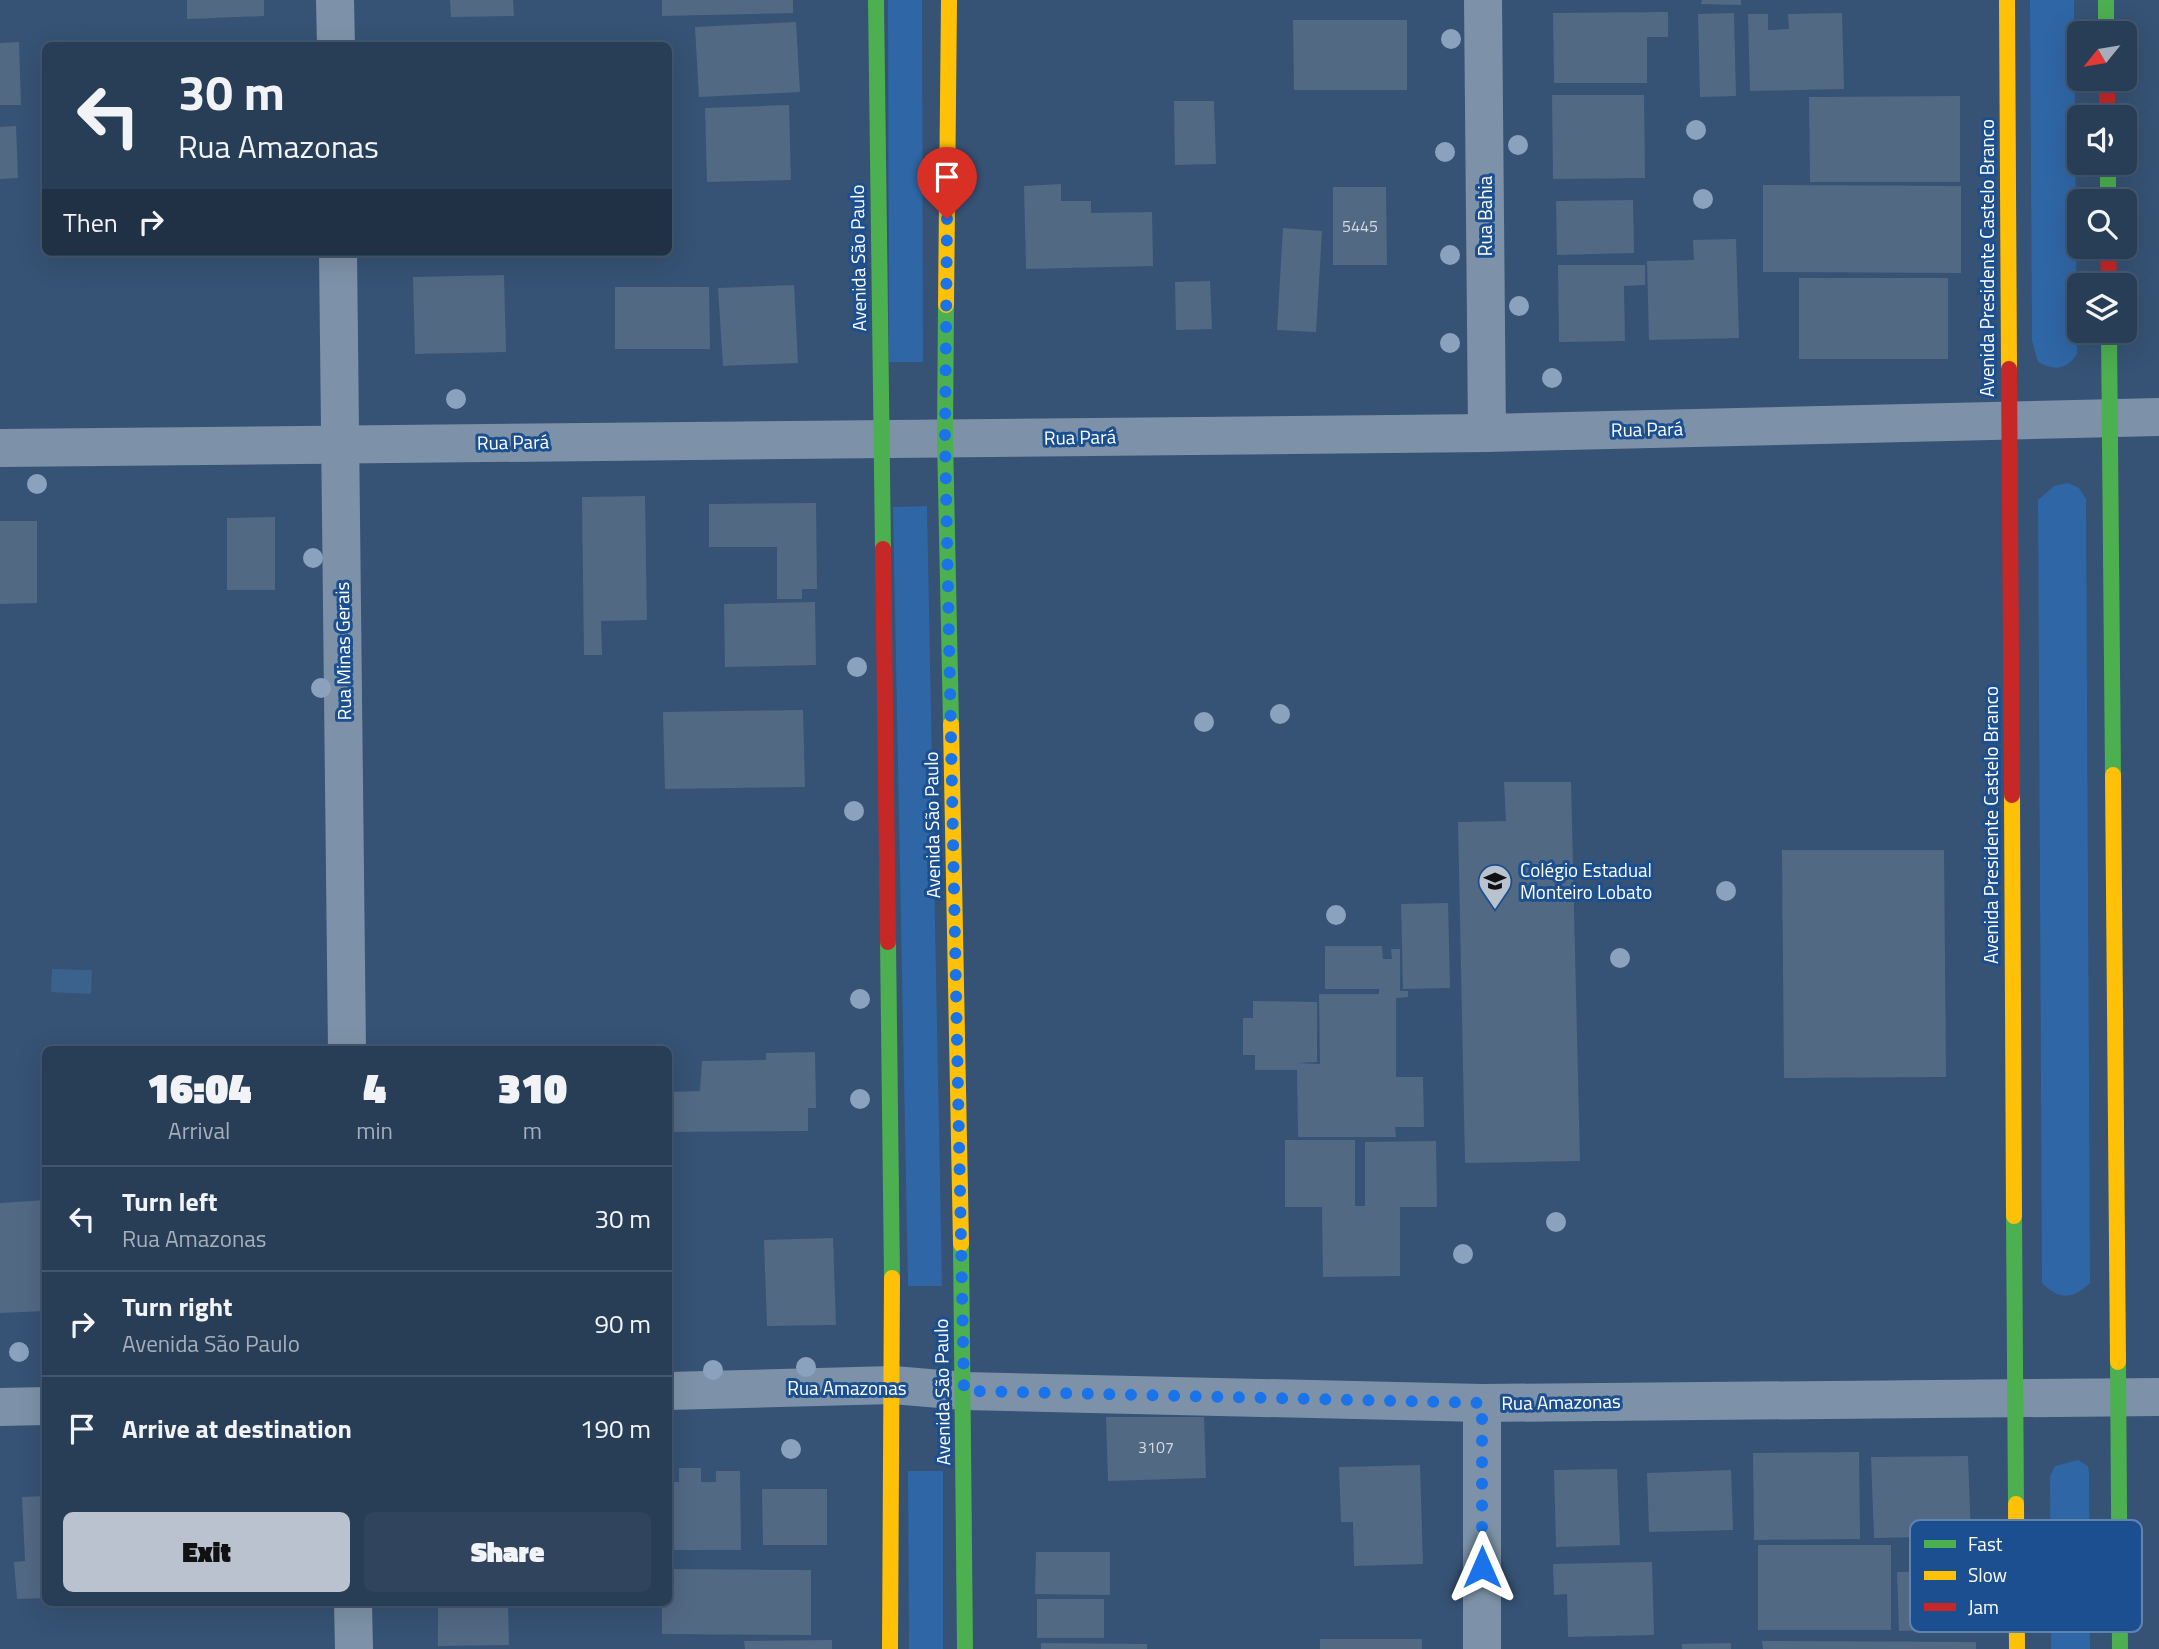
<!DOCTYPE html>
<meta charset="utf-8">
<style>
:root{--surface:#283e57;--page:#30455d;--text:#f1f3f6;--muted:#a5aeba;--line:#44576d;--accent:#b9c2ce}
body{margin:0;font-family:"Titillium Web",sans-serif;background:var(--page);color:var(--text);height:100vh;display:flex;flex-direction:column;font-size:26px;white-space:nowrap}
*{box-sizing:border-box;margin:0}
p{font-size:23px;color:var(--muted)}
.icon{flex:none;width:38px;height:38px;fill:none;stroke:currentColor;stroke-width:2;stroke-linecap:round;stroke-linejoin:round}
.map{position:relative;flex:1;overflow:hidden}
.sheet{position:absolute;left:42px;top:1046px;width:630px;height:560px;display:flex;flex-direction:column;background:var(--surface);border-radius:10px;box-shadow:0 7px 28px #0002,0 0 0 2px var(--line)}
.sheet>*{flex:none}
.banner{position:absolute;left:42px;top:42px;width:630px;height:214px;border-radius:10px;box-shadow:0 7px 28px #0002,0 0 0 2px var(--line);background:#283e57;color:var(--text);overflow:hidden}
.needle{width:46px;rotate:240deg}
.fabs{position:absolute;left:2067px;top:21px;display:grid;gap:14px}
.fabs a{display:grid;place-items:center;width:70px;height:70px;border-radius:10px;background:var(--surface);box-shadow:0 7px 28px #0002,0 0 0 2px var(--line);font-size:35px}
.pin{position:absolute;display:grid;place-items:center;width:60px;height:60px;color:#fff;margin:-72px -30px;border-radius:50% 50% 50% 0;rotate:-45deg;box-shadow:0 0 7px #0007}
.pin .icon{rotate:45deg}
.me{position:absolute;width:77px;margin:-38px;rotate:0deg;stroke-linejoin:round;filter:drop-shadow(0 0 5px #0008)}
.turn{display:flex;align-items:center;gap:24px;height:147px;padding:0 21px;font-size:32px}
.turn .icon{width:91px;height:91px;stroke-width:2.5}
.turn b{display:block;font-size:49px;line-height:60px}
.then{display:flex;align-items:center;height:66px;padding:0 21px;background:#0003;gap:14px;font-size:26px}
.eta{display:flex;justify-content:space-evenly;align-items:center;height:119px;text-align:center}
.eta b{font-size:42px;font-weight:800;line-height:49px}
.primary-button{display:flex;gap:14px;margin-top:auto;padding:14px 21px}
.primary-button a{flex:1;height:80px;border-radius:10px;background:var(--accent);color:#111;font-size:28px;font-weight:800;line-height:80px;text-align:center}
.primary-button a+a{background:var(--page);color:var(--text)}
ul{padding:0;list-style:none}
li{display:flex;align-items:center;gap:21px;height:105px;padding:0 21px;border-top:2px solid var(--line)}
li div{flex:1}
li b{display:block;font-size:26px}
li em{font-style:normal}
.map>svg:first-child{display:block}
.green{fill:#2f66a5}
.water{fill:#3b618d}
.building{fill:#526984}
.lines{fill:none;stroke-linecap:round;stroke-linejoin:round}
.street{stroke:#7d92a8;stroke-width:38}
.fast{stroke:#4caf50;stroke-width:16}
.slow{stroke:#ffc107;stroke-width:16}
.jam{stroke:#c62828;stroke-width:16}
.tree{fill:#8aa2be}
.route{stroke:#1a73e8;stroke-width:12;stroke-dasharray:0 21.6}
.labels{text-anchor:middle;stroke-width:6;stroke-linejoin:round;paint-order:stroke}
.number-label{font-size:16px;fill:#d4dae0}
.street-label{font-size:19px;fill:#fff;stroke:#1b4f8f}
.poi-label{font-size:19px;fill:#fff;stroke:#1b4f8f;text-anchor:start}
.key{fill:#1b4f8f;stroke:#5f84b1;stroke-width:2}
.key-label{font-size:19px;fill:#fff}
</style>
<div class="map">
<svg width="2159" height="1649" viewBox="0 0 2159 1649">
<rect width="100%" height="100%" fill="#365274"/>
<!-- green -->
<g class="green">
<path d="M888,0H922L923,362H889Z"/>
<path d="M2030,0H2074L2077,354C2066,370 2055,371 2038,362L2032,341Z"/>
<path d="M2068,483L2079,488L2086,499L2090,1283C2072,1300 2059,1300 2042,1283L2038,500L2054,486Z"/>
<path d="M927,506L942,1286H908L893,507Z"/>
<path d="M2078,1460L2088,1466L2089,1473L2090,1649H2051L2050,1476L2055,1466Z"/>
<path d="M908,1471H943V1649H909Z"/>
</g>
<!-- water -->
<path class="water" d="M52,969L92,970L91,994L51,992Z"/>
<!-- building -->
<g class="building">
<path d="M187,0H264V16L187,19Z"/>
<path d="M450,0H513L514,16L451,17Z"/>
<path d="M662,0H793V13L662,16Z"/>
<path d="M1702,0H1741V5L1701,4Z"/>
<path d="M1668,12V37H1647V83H1554L1553,13Z"/>
<path d="M1734,13L1736,96L1700,97L1698,14Z"/>
<path d="M1842,13L1844,89L1750,91L1748,14H1768V30L1789,29L1788,14Z"/>
<path d="M1293,20H1407V90H1294Z"/>
<path d="M796,22L800,92L699,97L695,27Z"/>
<path d="M19,42L21,105H0V43Z"/>
<path d="M1552,95H1644L1645,178L1553,179Z"/>
<path d="M1960,96V182H1810L1809,97Z"/>
<path d="M1174,101H1214L1216,164L1175,165Z"/>
<path d="M789,105L791,180L707,182L705,108Z"/>
<path d="M16,126L18,178L0,179V127Z"/>
<path d="M1061,184V201H1091V213L1152,212L1153,266L1026,269L1024,186Z"/>
<path d="M1763,185L1961,186V273L1763,272Z"/>
<path d="M1333,187H1386L1387,265H1333Z"/>
<path d="M1633,200L1634,253L1557,255L1556,201Z"/>
<path d="M1283,228L1322,231L1316,332L1277,330Z"/>
<path d="M1736,239L1739,338L1649,340L1647,261L1694,260L1693,240Z"/>
<path d="M1558,265H1645V285L1624,286L1625,341L1559,342Z"/>
<path d="M504,275L506,352L415,354L413,277Z"/>
<rect x="1799" y="278" width="149" height="81"/>
<path d="M1210,281L1212,329L1176,330L1175,282Z"/>
<path d="M794,285L798,363L723,366L718,288Z"/>
<path d="M615,287H709L710,349H615Z"/>
<path d="M645,496L647,620L601,621L602,655H584L582,497Z"/>
<path d="M816,503L817,589H802V599H777V547H709V504Z"/>
<path d="M275,517V590H227V518Z"/>
<path d="M0,521H37V603L0,604Z"/>
<path d="M815,602L816,665L725,667L724,604Z"/>
<path d="M803,710L805,787L665,789L663,712Z"/>
<path d="M1504,782H1571L1580,1161L1465,1163L1458,822L1506,821Z"/>
<path d="M1782,850H1944L1946,1077L1784,1078Z"/>
<path d="M1448,903L1450,988L1403,989L1401,904Z"/>
<path d="M1325,946H1382L1383,959H1392L1391,949H1400V991H1408V997L1396,998V1077H1423L1424,1127H1395L1396,1137H1298L1297,1070H1255V1055H1243V1018H1253V1001L1317,1002V1062L1296,1063L1320,1064L1319,994H1379V989H1325Z"/>
<path d="M815,1052L816,1108H808V1131L668,1132V1092L700,1091L702,1061L766,1060V1053Z"/>
<path d="M1285,1140H1355V1206H1365V1142L1436,1141L1437,1207H1400V1276L1323,1277L1322,1207H1285Z"/>
<path d="M46,1200V1311L0,1313V1203Z"/>
<path d="M833,1238L836,1325L767,1326L764,1240Z"/>
<path d="M1106,1417H1204L1206,1478L1108,1481Z"/>
<path d="M1859,1452L1860,1539L1754,1540L1753,1453Z"/>
<path d="M1968,1456L1971,1536L1874,1538L1871,1457Z"/>
<path d="M1420,1465L1423,1564L1354,1566L1353,1522H1341L1339,1467Z"/>
<path d="M679,1468H701V1482H716V1471H740L741,1550H668V1482H679Z"/>
<path d="M1617,1469L1620,1545L1556,1547L1554,1470Z"/>
<path d="M1731,1470L1733,1530L1649,1532L1647,1473Z"/>
<path d="M762,1489H827V1545H763Z"/>
<path d="M46,1496V1598L17,1599L14,1562L25,1561L22,1497Z"/>
<rect x="1758" y="1545" width="133" height="85"/>
<path d="M1036,1552H1110V1595L1035,1594Z"/>
<path d="M1652,1562L1654,1635L1568,1637L1567,1594L1554,1595L1553,1564Z"/>
<path d="M668,1569L811,1570V1635L662,1634V1603H668Z"/>
<path d="M1971,1570L1974,1629L1899,1631L1897,1572Z"/>
<rect x="1037" y="1599" width="67" height="39"/>
<path d="M438,1603H508L509,1645L438,1646Z"/>
<rect x="1320" y="1639" width="102" height="10"/>
<path d="M832,1640V1649H745L744,1641Z"/>
<path d="M1762,1641L1976,1642V1649H1763Z"/>
<path d="M1041,1643L1147,1644V1649H1041Z"/>
<path d="M1731,1643V1649H1682V1644Z"/>
</g>
<g class="lines">
<!-- street -->
<g class="street">
<path d="M335,0L336,46"/>
<path d="M1483,0L1487,433"/>
<path d="M338,252L347,1050"/>
<path d="M0,448L1487,433L2159,417"/>
<path d="M668,1391L893,1385L964,1391L1482,1403L2159,1397"/>
<path d="M1482,1403V1649"/>
<path d="M0,1407L46,1406"/>
<path d="M353,1603L354,1649"/>
</g>
<!-- fast -->
<g class="fast">
<path d="M876,0L883,549"/>
<path d="M2106,0V33"/>
<path d="M2108,163V201"/>
<path d="M946,305L945,438L951,724"/>
<path d="M2109,331L2113,775"/>
<path d="M888,942L892,1278"/>
<path d="M2014,1216L2016,1504"/>
<path d="M961,1244L965,1649"/>
<path d="M2118,1362L2120,1649"/>
</g>
<!-- slow -->
<g class="slow">
<path d="M2007,0L2009,369"/>
<path d="M946,305L949,0"/>
<path d="M951,724L961,1244"/>
<path d="M2113,775L2118,1362"/>
<path d="M2012,795L2014,1216"/>
<path d="M2016,1504L2017,1649"/>
<path d="M890,1649L892,1278"/>
</g>
<!-- jam -->
<g class="jam">
<path d="M2107,79V117"/>
<path d="M2108,247L2109,285"/>
<path d="M2009,369L2012,795"/>
<path d="M883,549L888,942"/>
</g>
</g>
<!-- trees -->
<g class="tree">
<circle cx="1451" cy="39" r="10"/>
<circle cx="1696" cy="130" r="10"/>
<circle cx="1518" cy="145" r="10"/>
<circle cx="1445" cy="152" r="10"/>
<circle cx="1703" cy="199" r="10"/>
<circle cx="1450" cy="255" r="10"/>
<circle cx="1519" cy="306" r="10"/>
<circle cx="1450" cy="343" r="10"/>
<circle cx="1552" cy="378" r="10"/>
<circle cx="456" cy="399" r="10"/>
<circle cx="37" cy="484" r="10"/>
<circle cx="313" cy="558" r="10"/>
<circle cx="857" cy="667" r="10"/>
<circle cx="321" cy="688" r="10"/>
<circle cx="1280" cy="714" r="10"/>
<circle cx="1204" cy="722" r="10"/>
<circle cx="854" cy="811" r="10"/>
<circle cx="1726" cy="891" r="10"/>
<circle cx="1336" cy="915" r="10"/>
<circle cx="1620" cy="958" r="10"/>
<circle cx="860" cy="999" r="10"/>
<circle cx="860" cy="1099" r="10"/>
<circle cx="1556" cy="1222" r="10"/>
<circle cx="1463" cy="1254" r="10"/>
<circle cx="19" cy="1352" r="10"/>
<circle cx="806" cy="1367" r="10"/>
<circle cx="713" cy="1370" r="10"/>
<circle cx="791" cy="1449" r="10"/>
</g>
<g class="lines">
<!-- route -->
<path class="route" d="M947,219L945,438L964,1391L1482,1403V1567"/>
</g>
<!-- icons -->
<defs>
<symbol id="school-pin" viewBox="-11 -11 22 30"><path d="M0 17L-7.5 6A9.5 9.5 0 1 1 7.5 6Z" fill="#b9c2ce" stroke="#1b4f8f"/><path d="M0-5L7-2L0 1L-7-2ZM-4 1L0 2.5L4 1V4Q0 6-4 4Z" fill="#111"/></symbol>
</defs>
<g fill-rule="evenodd">
<use href="#school-pin" x="1476" y="862" width="38" height="52"/>
</g>
<g class="labels">
<!-- number labels -->
<g class="number-label">
<text x="1360" y="232">5445</text>
<text x="1156" y="1453">3107</text>
</g>
<!-- street labels -->
<g class="street-label">
<text transform="translate(1485 216) rotate(-90)" y="7">Rua Bahia</text>
<text transform="translate(858 258) rotate(-91)" y="7">Avenida São Paulo</text>
<text transform="translate(1987 258) rotate(-90)" y="7">Avenida Presidente Castelo Branco</text>
<text transform="translate(1647 429) rotate(-1)" y="7">Rua Pará</text>
<text transform="translate(1080 437) rotate(-1)" y="7">Rua Pará</text>
<text transform="translate(513 442) rotate(-1)" y="7">Rua Pará</text>
<text transform="translate(343 651) rotate(-91)" y="7">Rua Minas Gerais</text>
<text transform="translate(932 825) rotate(-91)" y="7">Avenida São Paulo</text>
<text transform="translate(1991 825) rotate(-90)" y="7">Avenida Presidente Castelo Branco</text>
<text x="847" y="1395">Rua Amazonas</text>
<text transform="translate(942 1392) rotate(-91)" y="7">Avenida São Paulo</text>
<text transform="translate(1561 1402) rotate(-1)" y="7">Rua Amazonas</text>
</g>
<!-- poi labels -->
<g class="poi-label">
<text x="1520" y="877">Colégio Estadual<tspan x="1520" dy="22">Monteiro Lobato</tspan></text>
</g>
</g>
<!-- legend -->
<rect x="1910" y="1520" width="232" height="112" rx="10" class="key"/>
<rect x="1924" y="1540" width="32" height="8" fill="#4caf50"/>
<rect x="1924" y="1571" width="32" height="9" fill="#ffc107"/>
<rect x="1924" y="1603" width="32" height="8" fill="#c62828"/>
<g class="key-label">
<text x="1968" y="1551">Fast</text>
<text x="1968" y="1582">Slow</text>
<text x="1968" y="1614">Jam</text>
</g>
</svg>
<div class="fabs">
<a><svg class="needle" viewBox="-14 -14 28 28"><path d="M0-13l5 13h-10z" fill="#e53935"/><path d="M0 13l5-13h-10z" fill="#a5aeba"/></svg></a>
<a><svg class="icon" aria-label="sound" viewBox="0 0 24 24"><path d="M4 9h4l5-4v14l-5-4H4zM17 9q2 3 0 6"/></svg></a>
<a><svg class="icon" aria-label="search" viewBox="0 0 24 24"><circle cx="10" cy="10" r="6"/><path d="M15 15l6 6"/></svg></a>
<a><svg class="icon" aria-label="layers" viewBox="0 0 24 24"><path d="M12 4l9 5-9 5-9-5zM3 14l9 5 9-5"/></svg></a>
</div>
<div class="pin" style="left:947px;top:219px;background:#d93025"><svg class="icon" aria-label="arrive" viewBox="0 0 24 24"><path d="M6 21V4h12l-3 4 3 4H6"/></svg></div>
<svg class="me" style="left:1482px;top:1567px" viewBox="-20 -20 40 40"><path d="M0-17L14 15 0 8-14 15z" fill="#1a73e8" stroke="#fff" stroke-width="4"/></svg>
<div class="banner">
<div class="turn"><svg class="icon" aria-label="left" viewBox="0 0 24 24"><path d="M17 20v-9H6M10 6l-5 5 5 5"/></svg><div><b>30 m</b>Rua Amazonas</div></div>
<div class="then">Then<svg class="icon" aria-label="right" viewBox="0 0 24 24"><path d="M7 20v-9h11M14 6l5 5-5 5"/></svg></div>
</div>
<section class="sheet">
<div class="eta">
<div><b>16:04</b><p>Arrival</p></div>
<div><b>4</b><p>min</p></div>
<div><b>310</b><p>m</p></div>
</div>
<ul>
<li><svg class="icon" aria-label="left" viewBox="0 0 24 24"><path d="M17 20v-9H6M10 6l-5 5 5 5"/></svg><div><b>Turn left</b><p>Rua Amazonas</p></div><em>30 m</em></li>
<li><svg class="icon" aria-label="right" viewBox="0 0 24 24"><path d="M7 20v-9h11M14 6l5 5-5 5"/></svg><div><b>Turn right</b><p>Avenida São Paulo</p></div><em>90 m</em></li>
<li><svg class="icon" aria-label="arrive" viewBox="0 0 24 24"><path d="M6 21V4h12l-3 4 3 4H6"/></svg><div><b>Arrive at destination</b></div><em>190 m</em></li>
</ul>
<div class="primary-button"><a>Exit</a><a>Share</a></div>
</section>
</div>
